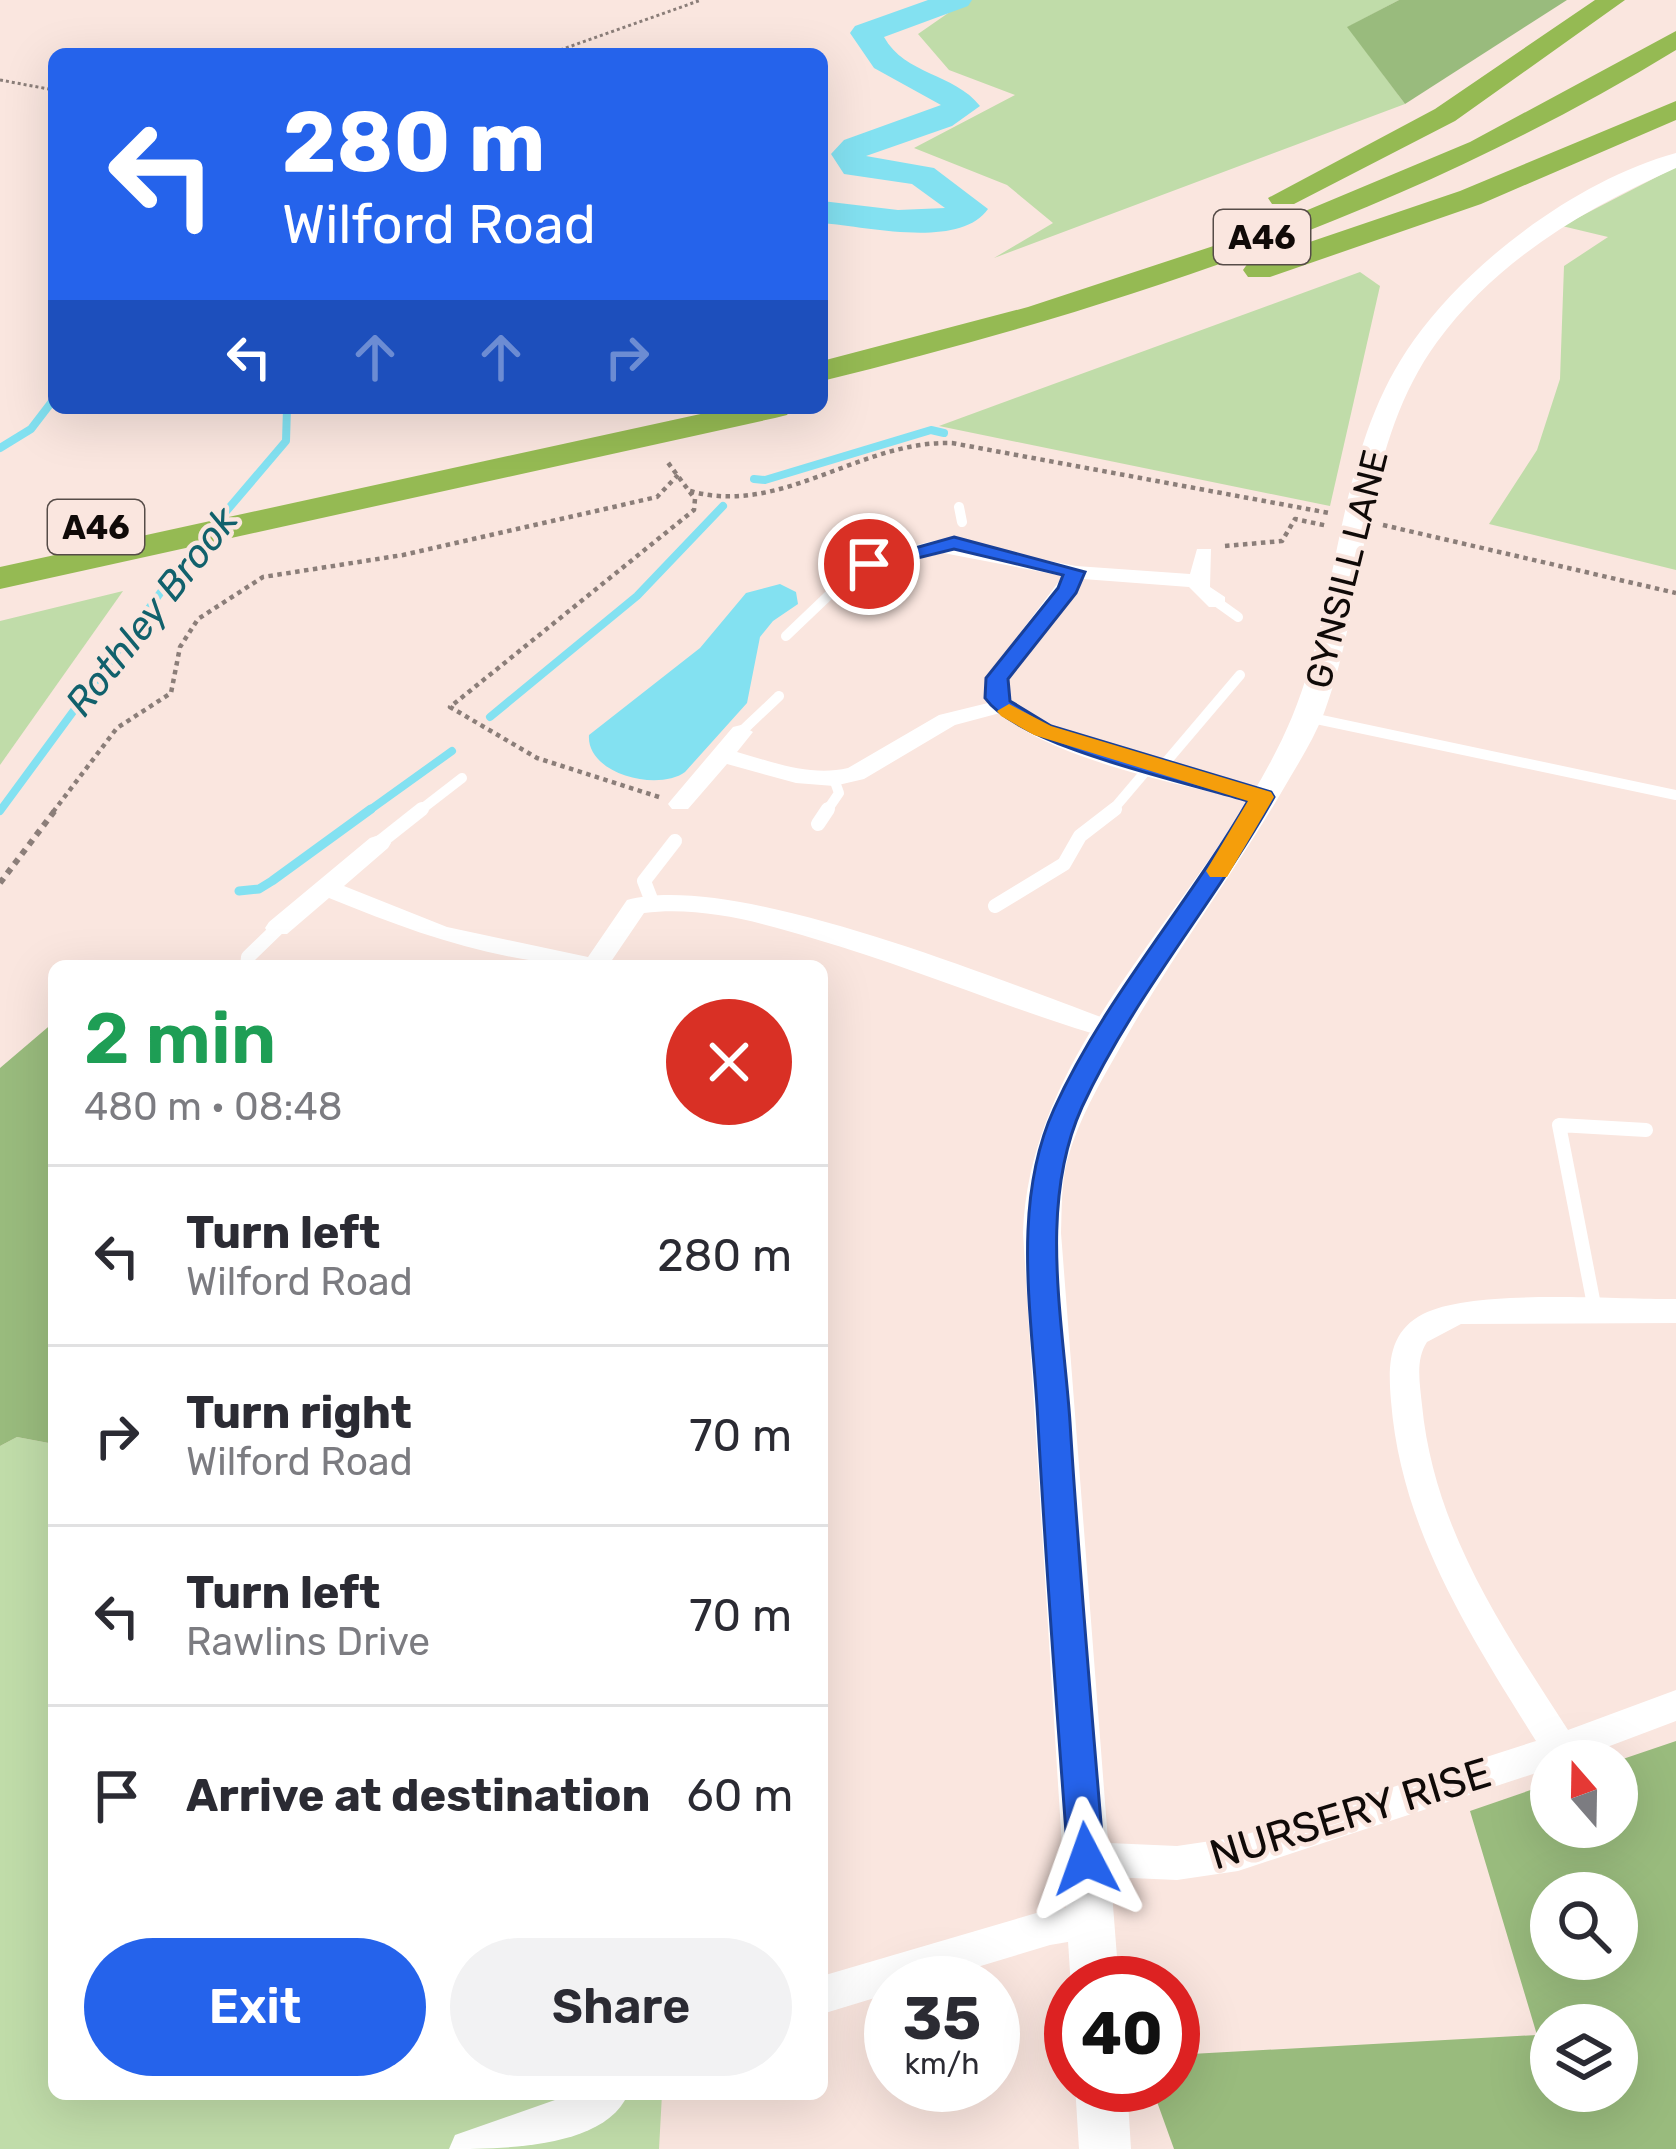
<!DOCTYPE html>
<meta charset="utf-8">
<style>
:root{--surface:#fff;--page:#f2f2f3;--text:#2b2b33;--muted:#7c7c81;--line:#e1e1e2;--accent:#2563eb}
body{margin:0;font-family:Rubik,sans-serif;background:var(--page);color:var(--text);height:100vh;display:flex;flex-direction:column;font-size:45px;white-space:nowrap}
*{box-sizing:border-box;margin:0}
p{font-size:39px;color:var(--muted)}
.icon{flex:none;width:66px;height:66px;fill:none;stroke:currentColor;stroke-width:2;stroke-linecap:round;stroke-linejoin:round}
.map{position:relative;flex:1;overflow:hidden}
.side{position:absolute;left:48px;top:960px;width:780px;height:1140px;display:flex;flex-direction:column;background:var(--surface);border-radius:18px;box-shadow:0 12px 48px #0002}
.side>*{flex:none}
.banner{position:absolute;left:48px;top:48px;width:780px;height:366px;border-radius:18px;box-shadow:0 12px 48px #0002;background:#2563eb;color:#fff;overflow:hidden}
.needle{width:78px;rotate:340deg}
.controls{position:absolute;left:1530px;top:1740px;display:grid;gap:24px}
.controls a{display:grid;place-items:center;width:108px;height:108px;border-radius:50%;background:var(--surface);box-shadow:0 12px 48px #0002;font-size:60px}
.speed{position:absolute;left:864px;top:1956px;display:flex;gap:24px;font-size:60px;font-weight:700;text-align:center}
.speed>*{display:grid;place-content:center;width:156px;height:156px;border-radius:50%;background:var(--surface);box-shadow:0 12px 48px #0002;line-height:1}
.speed small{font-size:30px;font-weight:400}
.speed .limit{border:18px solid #d22;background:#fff;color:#111}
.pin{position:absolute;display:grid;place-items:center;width:102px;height:102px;color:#fff;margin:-51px;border:6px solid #fff;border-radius:50%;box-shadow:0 3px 12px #0007}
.me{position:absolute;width:132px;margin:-66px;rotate:356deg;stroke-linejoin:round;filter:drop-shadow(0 0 9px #0008)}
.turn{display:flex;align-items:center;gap:42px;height:252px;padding:0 36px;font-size:54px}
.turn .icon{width:156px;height:156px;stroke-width:2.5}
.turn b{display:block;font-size:84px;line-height:102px}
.lanes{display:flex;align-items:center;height:114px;padding:0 36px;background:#0003;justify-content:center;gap:60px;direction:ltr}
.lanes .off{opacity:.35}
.round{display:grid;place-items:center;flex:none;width:126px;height:126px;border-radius:63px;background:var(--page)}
.overview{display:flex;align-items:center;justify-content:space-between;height:204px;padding:0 36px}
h1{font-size:72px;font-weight:600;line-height:90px;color:#1e9e55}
.cta{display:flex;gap:24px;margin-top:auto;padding:24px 36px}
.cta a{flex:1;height:138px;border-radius:72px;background:var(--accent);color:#fff;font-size:48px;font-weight:600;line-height:138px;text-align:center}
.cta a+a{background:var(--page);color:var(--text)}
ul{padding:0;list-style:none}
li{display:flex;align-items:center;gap:36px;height:180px;padding:0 36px;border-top:3px solid var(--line)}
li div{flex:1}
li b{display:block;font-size:45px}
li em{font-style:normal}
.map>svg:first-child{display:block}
.green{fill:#c0dca9}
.forest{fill:#99bb7d;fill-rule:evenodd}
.water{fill:#83e1f1}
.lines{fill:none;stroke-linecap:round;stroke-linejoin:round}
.stream-far1{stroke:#83e1f1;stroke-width:8}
.stream{stroke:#83e1f1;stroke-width:9}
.river{fill:#83e1f1;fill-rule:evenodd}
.path-far2{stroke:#8b7e79;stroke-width:3;stroke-dasharray:3 3;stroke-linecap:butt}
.path-far1{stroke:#8b7e79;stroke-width:4.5;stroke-dasharray:4.5 4.5;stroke-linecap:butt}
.path{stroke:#8b7e79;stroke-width:6;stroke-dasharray:6 6;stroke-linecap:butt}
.lane-far1{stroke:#fff;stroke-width:10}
.lane{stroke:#fff;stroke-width:14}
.street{fill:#fff;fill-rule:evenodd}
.secondary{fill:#fff;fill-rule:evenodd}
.highway{fill:#95ba53;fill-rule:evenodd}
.route{fill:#2563eb;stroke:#184099;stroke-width:3}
.slow{fill:#f59e0b}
.labels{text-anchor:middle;stroke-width:9;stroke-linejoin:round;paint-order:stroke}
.shield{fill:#fae6df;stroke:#564c48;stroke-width:3}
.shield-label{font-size:33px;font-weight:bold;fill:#100a08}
.street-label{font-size:36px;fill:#100a08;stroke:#fae6df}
.water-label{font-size:39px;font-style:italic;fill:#11616c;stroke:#fae6df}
.near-street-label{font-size:42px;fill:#100a08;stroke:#fae6df}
</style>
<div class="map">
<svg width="1676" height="2149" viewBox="0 0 1676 2149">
<rect width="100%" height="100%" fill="#fae6df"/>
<!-- green -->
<g class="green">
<path d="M967,0H1399L1348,27L1405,104L994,258L1053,223L1007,185L914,148L1015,95L949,70L918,34Z"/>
<path d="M1676,167V570L1489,524L1537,450L1560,379L1564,266L1608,237L1562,226Z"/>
<path d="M1360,272L1380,286L1330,506L939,426Z"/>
<path d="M123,591L0,765V621Z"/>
<path d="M17,1437L54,1444V2094H662L659,2149H0V1446Z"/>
</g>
<!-- forest -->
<g class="forest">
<path d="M1399,0H1567L1405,104L1347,27Z"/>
<path d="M54,1022V1444L17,1437L0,1446V1068Z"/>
<path d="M1676,1741V2149H1174L1151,2085H1173V2055L1537,2035L1470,1811L1551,1783V1827H1617V1761ZM1551,1893H1617V1959H1551ZM1551,2025H1617V2091H1551Z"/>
</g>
<!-- water -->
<path class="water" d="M780,584L796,592L798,604L773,621L760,637L747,703L685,772C658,792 586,774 589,735L700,648L746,593Z"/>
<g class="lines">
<!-- stream-far1 -->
<g class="stream-far1">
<path d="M0,448L31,429L54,399"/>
<path d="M754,479L765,480L931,430L944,433"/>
<path d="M490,717L637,596L723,506"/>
<path d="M0,811L183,562L286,441L287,408"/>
<path d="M367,812L452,751"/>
</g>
<!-- stream -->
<path class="stream" d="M239,891L259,889L272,881L371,809"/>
<!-- river -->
<path class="river" d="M928,0H972L968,6L884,37C905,75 954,73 980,106L952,126L866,156L934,168L988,209C959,250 865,226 822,223V201L898,210L945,208L912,184L844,174L831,154L844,140L941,105L874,68L850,33L855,26Z"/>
<!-- path-far2 -->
<g class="path-far2">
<path d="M549,54L701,0"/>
<path d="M0,80L54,90"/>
</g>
<!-- path-far1 -->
<g class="path-far1">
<path d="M690,491C781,517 861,440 952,443L1329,513"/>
<path d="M1383,525L1676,593"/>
<path d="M1225,546L1282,541L1295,519L1328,526"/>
<path d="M659,797L537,758L450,707L694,510L695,499L666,460"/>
<path d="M53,812L117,728L171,693L180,647L198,619L263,577L403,555L657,497L678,475"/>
</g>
<!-- path -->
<path class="path" d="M0,883L56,809"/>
<!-- lane-far1 -->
<g class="lane-far1">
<path d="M959,507L962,522"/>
<path d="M1217,602L1238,617"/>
<path d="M786,636L850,575"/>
<path d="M1307,717L1676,795"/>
<path d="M741,732L779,696"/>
<path d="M1161,768L1240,675"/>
<path d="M418,812L462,778"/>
<path d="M826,812L839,793L834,779"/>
<path d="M1111,812L1151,765"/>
</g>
<!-- lane -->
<g class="lane">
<path d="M818,824L828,809"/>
<path d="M379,843L422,809"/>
<path d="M651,899L644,881L675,841"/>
<path d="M995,906L1064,864L1080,836L1115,809"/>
<path d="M247,966L248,957L278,928"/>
<path d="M1595,1310L1559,1125L1646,1130"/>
</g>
<!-- street -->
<g class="street">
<path d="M938,540L1076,566L1190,574L1197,549H1211L1210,587L1225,597V607H1209L1189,587L1083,579L1008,679L1007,696C1077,755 1185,770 1270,792L1274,797L1270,802L1262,804C1189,786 1056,762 1000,713L955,725L864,779L834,786L796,783L727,764L688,809H672L668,804L672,799L733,727L741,725L753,732L737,752C773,762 811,777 848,768L939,715L988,703L986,678L1063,576L938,552L891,563L850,581L839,575L876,554Z"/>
<path d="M379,835L388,838L391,843L388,848L344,886L447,927L588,957L627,900C736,870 1008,984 1120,1024L1124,1030L1111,1039C1011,1010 915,968 815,939C760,922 701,906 644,913L608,966C505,966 423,936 329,898L287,934H269L265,928L269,922L370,838Z"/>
<path d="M1676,1299V1323L1461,1324L1427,1342C1415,1360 1420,1384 1422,1405C1434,1529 1502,1628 1568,1730L1676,1690V1721L1570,1761H1551V1768L1238,1871L1177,1880L1086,1876L1073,1871L1068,1859L1073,1847L1086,1842L1177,1846L1238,1837L1536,1741C1470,1635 1401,1529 1391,1401C1388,1366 1388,1332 1423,1314C1474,1288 1613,1300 1676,1299Z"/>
<path d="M1090,1905L1103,1910L1108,1923L1103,1936L1050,1945L924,1983H891V1993L822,2014V1976L1050,1909Z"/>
<path d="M572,2094H628C605,2149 500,2149 449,2149L455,2135Z"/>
</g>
<!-- secondary -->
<g class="secondary">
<path d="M1676,153V168C1584,209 1497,260 1437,342C1359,449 1369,593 1324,713C1313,741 1296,767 1281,793C1230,879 1170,959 1121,1046C1100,1083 1078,1120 1067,1161C1061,1185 1062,1208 1061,1233L1119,1983H1071V1988L1023,1233C1030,1035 1219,892 1292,717C1343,594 1334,451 1414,340C1471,260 1580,179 1676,153Z"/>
<path d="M1075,2085H1127L1131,2149H1079Z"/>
</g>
<!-- highway -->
<g class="highway">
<path d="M1595,0H1625L1455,121L1294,204H1272L1268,198L1435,109Z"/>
<path d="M1676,31V50C1411,212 1122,307 822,381V361L1028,307L1253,233L1470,142Z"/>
<path d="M1676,101V120L1481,204L1270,277H1248L1243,270L1248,263L1460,191Z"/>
<path d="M728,408H792L787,415L775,418L0,589V567Z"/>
</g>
</g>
<!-- route -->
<path class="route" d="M954,537L1085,572L1076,593L1008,679L1010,701L1051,726L1271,792L1274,797C1215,902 1133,997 1082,1107C1038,1204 1063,1320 1070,1422C1079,1568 1092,1714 1104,1859L1099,1871L1086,1876L1073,1871L1068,1859C1057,1714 1046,1568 1038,1423C1033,1320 1010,1206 1054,1109C1104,999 1188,905 1248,801C1186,782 1020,747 985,698L986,678L1058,588L1063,575L954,549L869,570L858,564Z"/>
<!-- slow -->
<path class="slow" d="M1009,704L1051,726L1271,792L1274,797L1227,877H1210L1206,871L1248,801L1034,735L1001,716L997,711Z"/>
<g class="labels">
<!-- shield labels -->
<g class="shield">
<rect x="1214" y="210" width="96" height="54" rx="9"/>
<rect x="48" y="500" width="96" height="54" rx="9"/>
</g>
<g class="shield-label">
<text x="1262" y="249">A46</text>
<text x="96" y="539">A46</text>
</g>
<!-- street labels -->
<g class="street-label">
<text transform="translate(1346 569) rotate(-76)" y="13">GYNSILL LANE</text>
</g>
<!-- water labels -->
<g class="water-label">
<text transform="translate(151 611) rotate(-52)" y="14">Rothley Brook</text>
</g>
<!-- near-street labels -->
<g class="near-street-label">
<text transform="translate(1350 1813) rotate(-17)" y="15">NURSERY RISE</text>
</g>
</g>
</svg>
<div class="controls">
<a><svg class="needle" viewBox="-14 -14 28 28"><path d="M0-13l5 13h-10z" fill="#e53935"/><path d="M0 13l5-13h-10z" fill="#7c7c81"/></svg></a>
<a><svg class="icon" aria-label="search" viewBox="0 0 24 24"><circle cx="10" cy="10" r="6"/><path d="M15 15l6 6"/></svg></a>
<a><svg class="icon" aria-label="layers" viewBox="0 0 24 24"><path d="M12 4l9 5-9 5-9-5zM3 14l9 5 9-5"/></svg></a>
</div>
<div class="speed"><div>35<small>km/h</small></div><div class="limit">40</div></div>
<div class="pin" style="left:869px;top:564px;background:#d93025"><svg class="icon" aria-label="arrive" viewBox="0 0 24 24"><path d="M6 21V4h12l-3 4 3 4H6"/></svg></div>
<svg class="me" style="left:1086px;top:1859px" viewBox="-20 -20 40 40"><path d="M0-17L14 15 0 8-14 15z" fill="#2563eb" stroke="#fff" stroke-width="4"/></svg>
<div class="banner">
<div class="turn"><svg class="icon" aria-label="left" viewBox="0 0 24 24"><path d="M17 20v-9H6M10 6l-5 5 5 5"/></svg><div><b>280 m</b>Wilford Road</div></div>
<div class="lanes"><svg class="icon" aria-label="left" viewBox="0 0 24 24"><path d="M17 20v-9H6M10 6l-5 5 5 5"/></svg><svg class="icon off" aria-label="ahead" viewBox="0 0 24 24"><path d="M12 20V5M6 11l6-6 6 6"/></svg><svg class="icon off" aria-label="ahead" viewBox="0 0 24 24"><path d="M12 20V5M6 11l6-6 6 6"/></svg><svg class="icon off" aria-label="right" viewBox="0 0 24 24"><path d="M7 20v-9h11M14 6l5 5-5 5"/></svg></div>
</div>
<section class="side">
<div class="overview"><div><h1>2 min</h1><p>480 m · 08:48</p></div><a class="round" style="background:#d93025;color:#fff"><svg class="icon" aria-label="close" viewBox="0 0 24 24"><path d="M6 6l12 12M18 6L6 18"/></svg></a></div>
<ul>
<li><svg class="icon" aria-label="left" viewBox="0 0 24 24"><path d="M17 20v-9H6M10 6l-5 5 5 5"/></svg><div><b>Turn left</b><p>Wilford Road</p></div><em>280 m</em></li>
<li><svg class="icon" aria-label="right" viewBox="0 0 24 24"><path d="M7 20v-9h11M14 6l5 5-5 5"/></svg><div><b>Turn right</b><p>Wilford Road</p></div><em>70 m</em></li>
<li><svg class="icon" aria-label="left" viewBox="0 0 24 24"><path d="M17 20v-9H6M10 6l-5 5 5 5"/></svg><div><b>Turn left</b><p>Rawlins Drive</p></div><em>70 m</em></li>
<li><svg class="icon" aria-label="arrive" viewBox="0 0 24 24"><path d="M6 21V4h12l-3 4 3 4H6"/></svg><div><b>Arrive at destination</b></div><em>60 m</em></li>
</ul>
<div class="cta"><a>Exit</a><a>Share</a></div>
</section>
</div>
